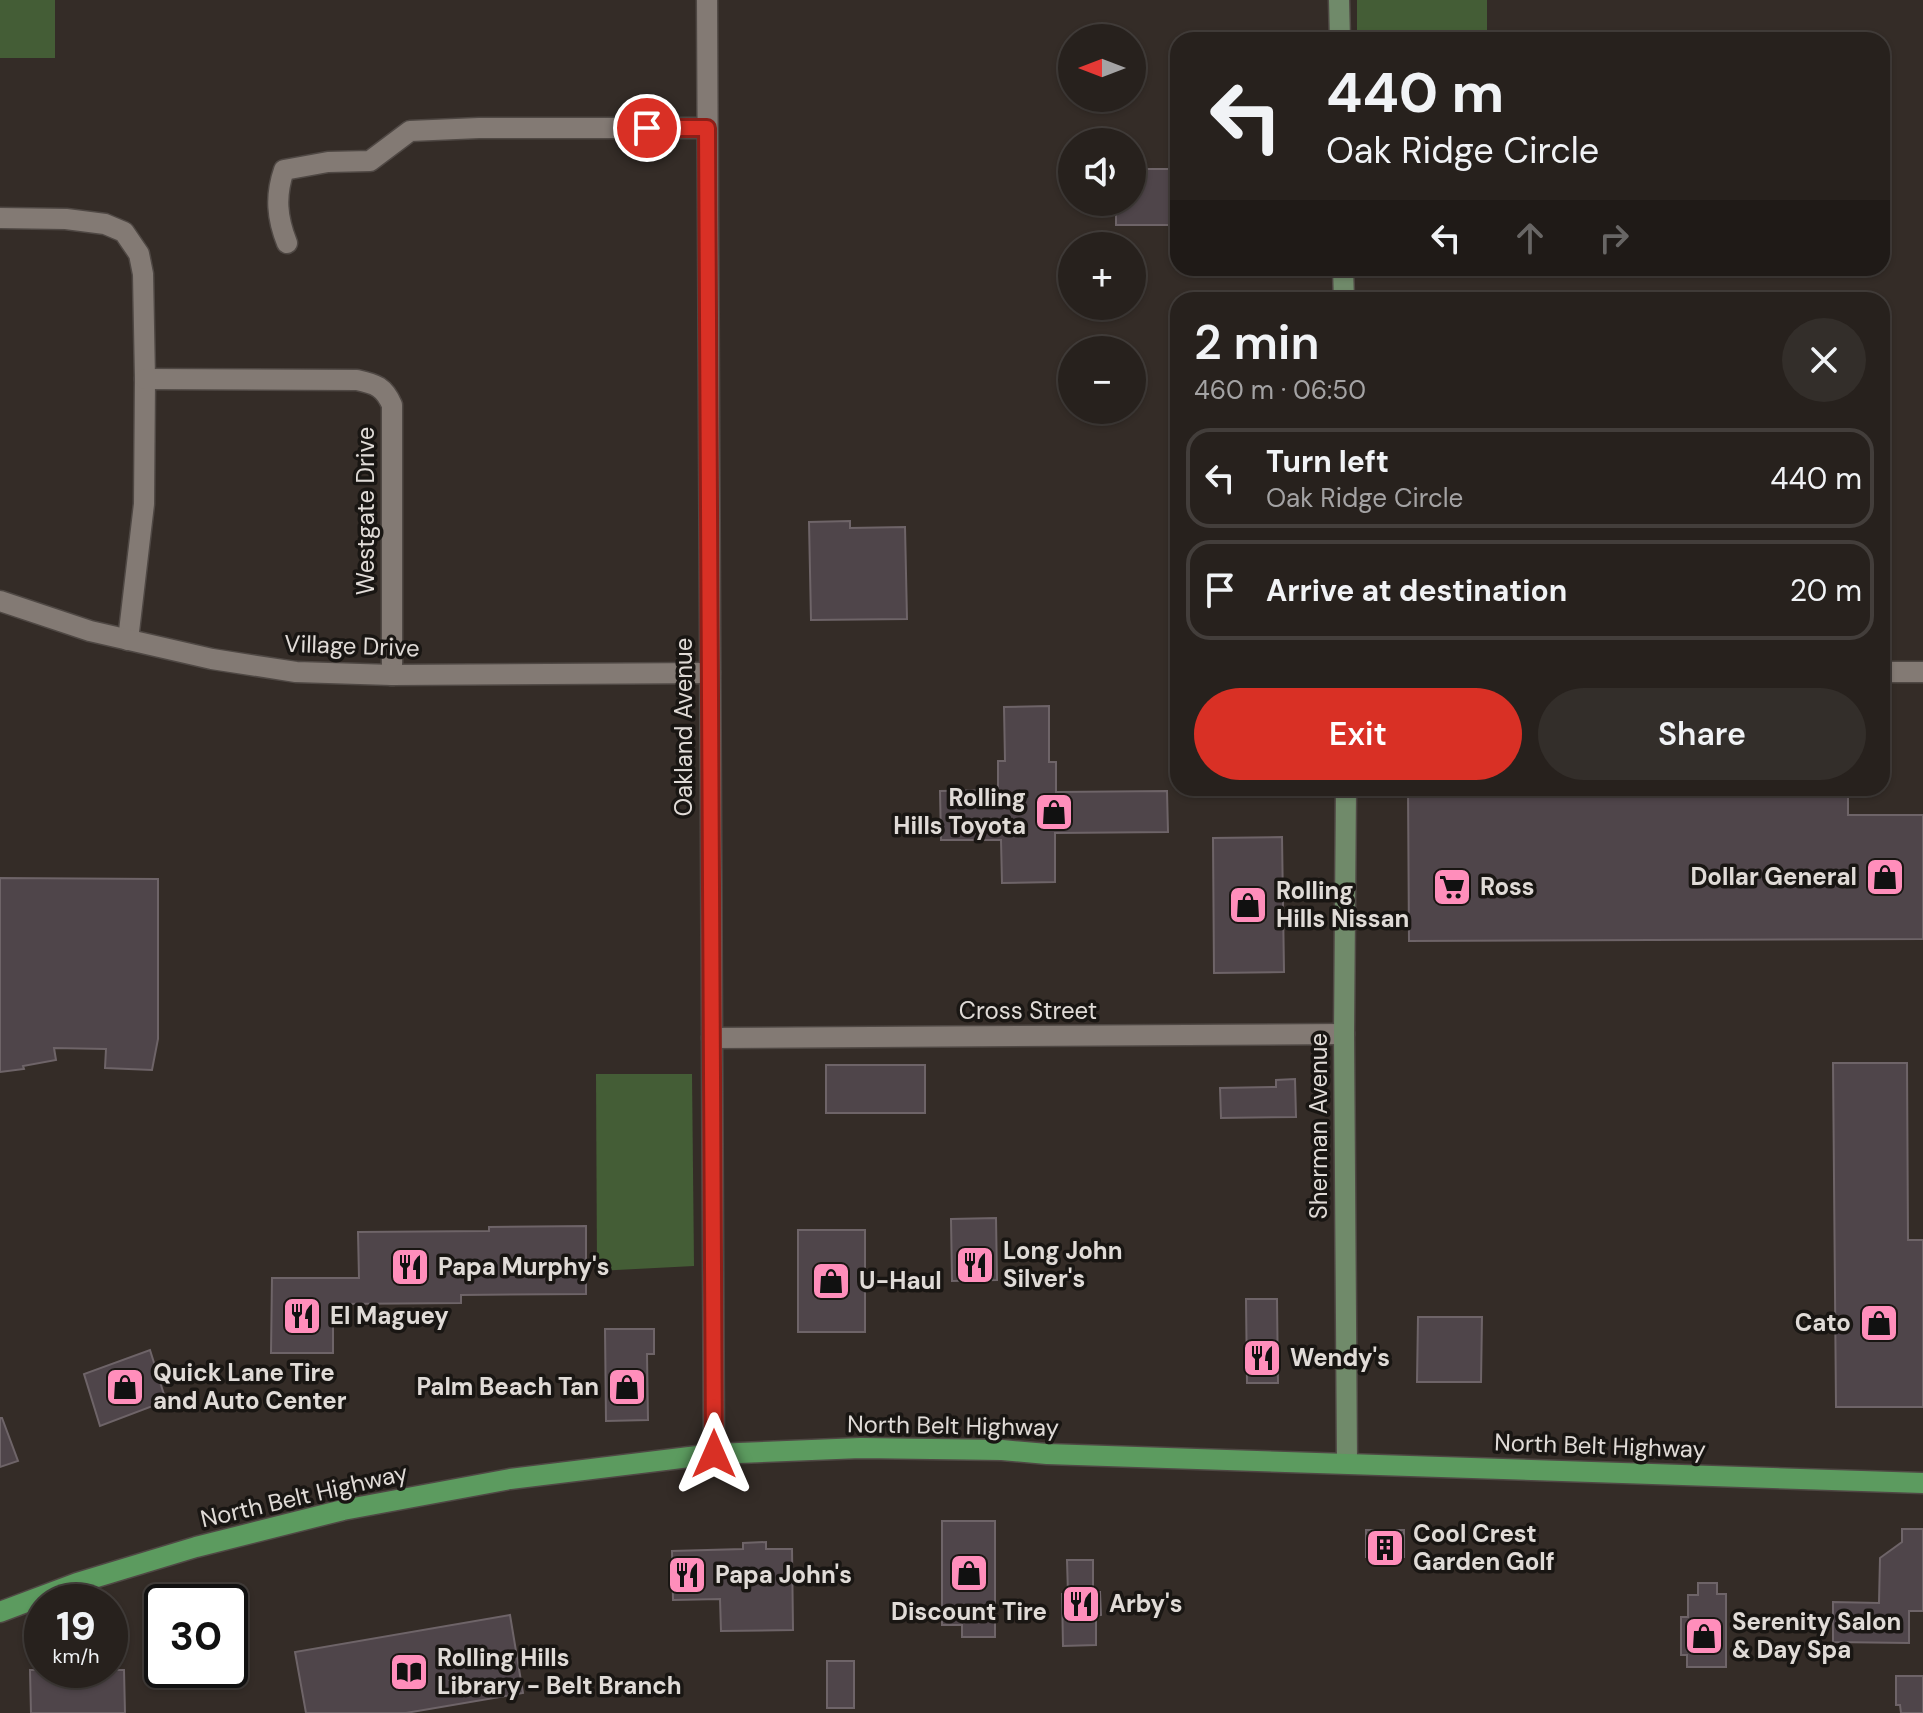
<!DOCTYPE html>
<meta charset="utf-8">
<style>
:root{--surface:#27211d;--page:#332e2a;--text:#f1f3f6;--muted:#a4a3a4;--line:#433e3b;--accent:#d93025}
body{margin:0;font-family:"DM Sans",sans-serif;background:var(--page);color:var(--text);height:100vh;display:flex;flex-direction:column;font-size:30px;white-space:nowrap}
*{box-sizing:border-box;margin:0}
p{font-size:26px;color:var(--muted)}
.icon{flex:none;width:44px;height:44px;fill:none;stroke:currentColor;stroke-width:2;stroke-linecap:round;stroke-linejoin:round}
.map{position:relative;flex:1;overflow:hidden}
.drawer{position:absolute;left:1170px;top:292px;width:720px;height:504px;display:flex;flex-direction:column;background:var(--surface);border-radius:24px;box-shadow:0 2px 6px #0004,0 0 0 2px var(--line)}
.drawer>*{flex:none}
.hud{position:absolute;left:1170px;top:32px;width:720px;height:244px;border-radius:24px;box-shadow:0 2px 6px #0004,0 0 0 2px var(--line);background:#27211d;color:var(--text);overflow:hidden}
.needle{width:52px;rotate:270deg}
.tools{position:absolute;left:1058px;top:24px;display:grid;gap:16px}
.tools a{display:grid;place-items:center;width:88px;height:88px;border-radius:50%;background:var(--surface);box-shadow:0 2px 6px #0004,0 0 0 2px var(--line);font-size:40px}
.speed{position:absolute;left:24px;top:1584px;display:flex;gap:16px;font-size:40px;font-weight:700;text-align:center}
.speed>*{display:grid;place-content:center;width:104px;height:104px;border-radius:50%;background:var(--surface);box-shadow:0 2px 6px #0004,0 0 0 2px var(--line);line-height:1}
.speed small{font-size:20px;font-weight:400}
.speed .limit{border:4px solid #111;border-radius:12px;background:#fff;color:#111}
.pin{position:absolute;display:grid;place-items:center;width:68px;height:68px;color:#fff;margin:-34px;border:4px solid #fff;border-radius:50%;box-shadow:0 2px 8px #0007}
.me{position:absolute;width:88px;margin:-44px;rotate:0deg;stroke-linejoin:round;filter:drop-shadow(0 0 6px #0008)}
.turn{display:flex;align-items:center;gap:28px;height:168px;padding:0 24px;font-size:36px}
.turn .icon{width:104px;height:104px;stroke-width:2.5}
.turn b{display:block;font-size:56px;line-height:68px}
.lanes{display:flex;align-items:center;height:76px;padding:0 24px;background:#0003;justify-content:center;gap:40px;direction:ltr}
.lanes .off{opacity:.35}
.round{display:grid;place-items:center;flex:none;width:84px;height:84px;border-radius:42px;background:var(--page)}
.head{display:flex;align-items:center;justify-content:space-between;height:136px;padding:0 24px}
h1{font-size:48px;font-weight:600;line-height:60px}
.action{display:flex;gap:16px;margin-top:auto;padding:16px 24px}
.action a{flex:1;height:92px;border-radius:48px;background:var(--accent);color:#fff;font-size:32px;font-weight:600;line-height:92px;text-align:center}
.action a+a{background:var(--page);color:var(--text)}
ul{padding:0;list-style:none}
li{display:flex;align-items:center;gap:24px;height:100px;margin:0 16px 12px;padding:0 8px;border:4px solid var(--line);border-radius:24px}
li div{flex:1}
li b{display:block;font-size:30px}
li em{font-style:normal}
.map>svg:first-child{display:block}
.green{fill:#445d36}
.building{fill:#4f454a;stroke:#6e6468;stroke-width:2}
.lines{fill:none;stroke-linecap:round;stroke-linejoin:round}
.street-casing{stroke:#4f4844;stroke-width:23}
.secondary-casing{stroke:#4f4844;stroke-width:23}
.primary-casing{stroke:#4f4844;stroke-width:23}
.street{stroke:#837a74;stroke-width:20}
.secondary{stroke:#708a6a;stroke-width:20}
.primary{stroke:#5c9b5f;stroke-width:20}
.route-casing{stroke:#8d1f18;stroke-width:20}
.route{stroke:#d93025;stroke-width:14}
.labels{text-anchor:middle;stroke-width:7;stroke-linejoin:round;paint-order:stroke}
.street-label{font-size:24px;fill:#e0dbd7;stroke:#191613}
.poi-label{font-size:24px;font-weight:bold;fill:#e0dbd7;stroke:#191613;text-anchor:start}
</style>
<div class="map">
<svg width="1923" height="1713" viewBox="0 0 1923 1713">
<rect width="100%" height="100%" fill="#342c27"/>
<!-- green -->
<g class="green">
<rect x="0" y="0" width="55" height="58"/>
<rect x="1357" y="0" width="130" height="40"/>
<path d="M596,1074H692L694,1266L597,1271Z"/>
</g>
<!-- building -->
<g class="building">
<path d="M1132,169H1178V225H1116V202H1132Z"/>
<path d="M850,521V528L905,527L907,619L811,620L809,522Z"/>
<path d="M1049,706V762H1056V792L1167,791L1168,832L1055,833V882L1002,883L1001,840H941L940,791L998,790V761H1005L1004,707Z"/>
<path d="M1408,788H1848V815H1923V939L1409,941Z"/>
<path d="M1282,837L1284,972L1214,973L1213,838Z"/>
<path d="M0,878L158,879V1039L152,1070L105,1068L106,1049L54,1048L56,1060L23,1066L24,1069L0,1072Z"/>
<path d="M1833,1063H1907L1908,1240H1923V1407H1836Z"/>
<rect x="826" y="1065" width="99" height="48"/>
<path d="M1295,1079L1296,1117L1221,1118L1220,1088L1276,1087V1080Z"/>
<path d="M996,1218L997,1280L952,1281L951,1219Z"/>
<path d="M586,1226V1294L461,1295V1303L333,1304V1353H271L272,1278H359L358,1232L489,1231V1227Z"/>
<rect x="798" y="1230" width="67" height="102"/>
<path d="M1246,1299H1277L1278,1383H1247Z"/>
<path d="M1418,1317H1482L1481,1382H1417Z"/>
<path d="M605,1329H654V1354H647L648,1420L606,1421Z"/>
<path d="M150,1350L166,1401L100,1426L84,1374Z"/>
<path d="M0,1418H2L18,1461L0,1467Z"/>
<path d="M942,1521H995V1637H962V1625H942Z"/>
<path d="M1902,1529H1923V1611H1909V1643L1833,1642V1602L1879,1603L1880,1558L1902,1542Z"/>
<rect x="1366" y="1530" width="38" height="27"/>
<path d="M766,1542V1549H792L793,1630L721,1631L720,1599L673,1600L672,1551L743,1549V1543Z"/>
<path d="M1067,1560H1093V1592H1100L1101,1615L1096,1616V1645L1063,1646L1062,1594H1068Z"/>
<path d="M1698,1583H1717V1594H1726V1667H1687V1655H1681V1617H1688V1595H1698Z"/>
<path d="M510,1615L523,1693L406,1713H306L295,1652Z"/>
<rect x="827" y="1661" width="27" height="47"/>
<path d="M30,1670H124L125,1713H31Z"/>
<path d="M1896,1676H1923V1713H1901L1900,1705H1896Z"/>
</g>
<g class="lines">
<defs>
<g id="street">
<path d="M707,0L714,1454"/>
<path d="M0,218L66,219L105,224L124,232L139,254L143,274L145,379L144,504L128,640"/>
<path d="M287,243C277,218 275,196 284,170L328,162L370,161L410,131L479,128H707"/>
<path d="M145,379L357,380C376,384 384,387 392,405V675"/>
<path d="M0,601L90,631L212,659L296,672L392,675L710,673"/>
<path d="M1882,672H1923"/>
<path d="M712,1038L1344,1034"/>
</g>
<g id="secondary">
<path d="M1339,0L1340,40"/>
<path d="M1343,268L1344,300"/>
<path d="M1346,788L1344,1034L1347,1463"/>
</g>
<path id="primary" d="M0,1612L77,1583L196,1547L343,1510L510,1479L714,1454L861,1448L1002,1450L1047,1454L1923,1483"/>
</defs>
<!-- street casing -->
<use href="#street" class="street-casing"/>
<!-- secondary casing -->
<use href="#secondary" class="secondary-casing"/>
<!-- primary casing -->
<use href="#primary" class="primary-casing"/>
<!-- street -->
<use href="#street" class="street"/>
<!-- secondary -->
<use href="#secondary" class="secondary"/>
<!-- primary -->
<use href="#primary" class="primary"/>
</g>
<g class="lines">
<defs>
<path id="route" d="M647,128H707L714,1454"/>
</defs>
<!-- route casing -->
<use href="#route" class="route-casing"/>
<!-- route -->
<use href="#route" class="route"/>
</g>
<!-- icons -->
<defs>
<symbol id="shop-square" viewBox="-11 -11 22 22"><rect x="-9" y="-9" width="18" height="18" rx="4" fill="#ff8ebb" stroke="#191613"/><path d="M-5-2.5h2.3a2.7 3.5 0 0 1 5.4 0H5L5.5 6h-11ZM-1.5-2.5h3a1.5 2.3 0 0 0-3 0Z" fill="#111"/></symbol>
<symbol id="supermarket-square" viewBox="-11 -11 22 22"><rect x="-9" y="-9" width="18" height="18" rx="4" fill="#ff8ebb" stroke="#191613"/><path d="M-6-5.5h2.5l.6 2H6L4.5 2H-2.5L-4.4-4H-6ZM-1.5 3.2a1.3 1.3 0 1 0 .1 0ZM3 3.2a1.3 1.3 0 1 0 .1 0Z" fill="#111"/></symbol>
<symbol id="restaurant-square" viewBox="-11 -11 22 22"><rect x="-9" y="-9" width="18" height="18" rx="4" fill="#ff8ebb" stroke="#191613"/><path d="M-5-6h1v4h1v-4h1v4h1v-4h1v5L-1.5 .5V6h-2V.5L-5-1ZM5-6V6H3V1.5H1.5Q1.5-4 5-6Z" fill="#111"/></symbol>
<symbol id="building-square" viewBox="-11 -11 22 22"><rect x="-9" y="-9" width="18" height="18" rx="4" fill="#ff8ebb" stroke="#191613"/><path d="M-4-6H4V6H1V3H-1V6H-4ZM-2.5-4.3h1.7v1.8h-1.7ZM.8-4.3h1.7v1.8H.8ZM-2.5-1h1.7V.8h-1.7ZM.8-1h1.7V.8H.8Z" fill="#111"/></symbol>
<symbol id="library-square" viewBox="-11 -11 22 22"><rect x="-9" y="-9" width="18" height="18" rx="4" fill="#ff8ebb" stroke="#191613"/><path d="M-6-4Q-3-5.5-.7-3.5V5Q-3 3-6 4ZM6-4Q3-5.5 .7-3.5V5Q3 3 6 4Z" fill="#111"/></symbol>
</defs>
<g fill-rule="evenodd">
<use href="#shop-square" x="1032" y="790" width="44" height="44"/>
<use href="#shop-square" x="1863" y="855" width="44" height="44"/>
<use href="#supermarket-square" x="1430" y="865" width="44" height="44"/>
<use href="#shop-square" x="1226" y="883" width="44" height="44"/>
<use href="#restaurant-square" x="953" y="1243" width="44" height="44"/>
<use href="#restaurant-square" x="388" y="1245" width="44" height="44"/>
<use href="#shop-square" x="809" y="1259" width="44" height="44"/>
<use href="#restaurant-square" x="280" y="1294" width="44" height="44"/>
<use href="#shop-square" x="1857" y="1301" width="44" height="44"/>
<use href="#restaurant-square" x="1240" y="1336" width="44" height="44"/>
<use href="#shop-square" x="103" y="1365" width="44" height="44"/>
<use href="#shop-square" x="605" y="1365" width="44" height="44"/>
<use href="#building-square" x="1363" y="1526" width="44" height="44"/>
<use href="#shop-square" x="947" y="1551" width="44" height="44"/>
<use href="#restaurant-square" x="665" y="1553" width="44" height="44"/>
<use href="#restaurant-square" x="1059" y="1582" width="44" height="44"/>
<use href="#shop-square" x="1682" y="1614" width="44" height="44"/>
<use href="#library-square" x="387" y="1650" width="44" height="44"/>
</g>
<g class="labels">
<!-- street labels -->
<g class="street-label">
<text transform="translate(366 511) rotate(-90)" y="8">Westgate Drive</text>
<text transform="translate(352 646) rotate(2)" y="8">Village Drive</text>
<text transform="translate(684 727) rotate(-90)" y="8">Oakland Avenue</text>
<text x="1028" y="1019">Cross Street</text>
<text transform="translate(1319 1126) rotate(-90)" y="8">Sherman Avenue</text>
<text transform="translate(953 1426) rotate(1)" y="8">North Belt Highway</text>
<text transform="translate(1600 1446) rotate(2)" y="8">North Belt Highway</text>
<text transform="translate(304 1496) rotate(-13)" y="8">North Belt Highway</text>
</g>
<!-- poi labels -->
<g class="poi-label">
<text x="1026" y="806" text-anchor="end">Rolling<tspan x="1026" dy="28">Hills Toyota</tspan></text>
<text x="1857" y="885" text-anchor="end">Dollar General</text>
<text x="1480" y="895">Ross</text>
<text x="1276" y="899">Rolling<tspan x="1276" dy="28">Hills Nissan</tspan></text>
<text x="1003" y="1259">Long John<tspan x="1003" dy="28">Silver's</tspan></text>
<text x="438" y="1275">Papa Murphy's</text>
<text x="859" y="1289">U-Haul</text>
<text x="330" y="1324">El Maguey</text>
<text x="1851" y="1331" text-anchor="end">Cato</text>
<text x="1290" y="1366">Wendy's</text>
<text x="153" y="1381">Quick Lane Tire<tspan x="153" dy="28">and Auto Center</tspan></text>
<text x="599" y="1395" text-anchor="end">Palm Beach Tan</text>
<text x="1413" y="1542">Cool Crest<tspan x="1413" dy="28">Garden Golf</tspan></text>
<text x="715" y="1583">Papa John's</text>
<text x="1109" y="1612">Arby's</text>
<text x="969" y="1620" text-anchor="middle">Discount Tire</text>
<text x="1732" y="1630">Serenity Salon<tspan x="1732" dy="28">&amp; Day Spa</tspan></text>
<text x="437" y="1666">Rolling Hills<tspan x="437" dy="28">Library - Belt Branch</tspan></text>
</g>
</g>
</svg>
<div class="tools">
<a><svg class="needle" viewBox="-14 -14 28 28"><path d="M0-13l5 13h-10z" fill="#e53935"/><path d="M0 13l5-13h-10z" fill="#a4a3a4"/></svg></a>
<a><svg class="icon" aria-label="sound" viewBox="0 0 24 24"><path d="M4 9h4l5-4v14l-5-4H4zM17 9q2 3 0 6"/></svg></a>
<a>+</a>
<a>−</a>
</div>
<div class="speed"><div>19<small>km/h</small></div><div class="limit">30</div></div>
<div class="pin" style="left:647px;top:128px;background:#d93025"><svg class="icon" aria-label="arrive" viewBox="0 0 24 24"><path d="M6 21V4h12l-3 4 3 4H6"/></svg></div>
<svg class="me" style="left:714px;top:1454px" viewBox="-20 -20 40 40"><path d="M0-17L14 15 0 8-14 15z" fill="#d93025" stroke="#fff" stroke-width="4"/></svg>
<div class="hud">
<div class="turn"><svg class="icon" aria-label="left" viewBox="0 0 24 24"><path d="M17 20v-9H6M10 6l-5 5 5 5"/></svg><div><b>440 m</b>Oak Ridge Circle</div></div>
<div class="lanes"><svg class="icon" aria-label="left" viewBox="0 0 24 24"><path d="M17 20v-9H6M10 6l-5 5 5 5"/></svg><svg class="icon off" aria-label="ahead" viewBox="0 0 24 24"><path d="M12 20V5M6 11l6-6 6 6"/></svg><svg class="icon off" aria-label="right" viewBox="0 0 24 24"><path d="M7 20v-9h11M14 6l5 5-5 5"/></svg></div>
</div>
<section class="drawer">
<div class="head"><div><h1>2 min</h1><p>460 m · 06:50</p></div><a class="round"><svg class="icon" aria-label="close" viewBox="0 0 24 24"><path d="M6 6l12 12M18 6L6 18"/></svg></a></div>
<ul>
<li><svg class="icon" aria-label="left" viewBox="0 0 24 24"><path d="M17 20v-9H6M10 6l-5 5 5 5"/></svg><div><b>Turn left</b><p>Oak Ridge Circle</p></div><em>440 m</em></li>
<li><svg class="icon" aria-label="arrive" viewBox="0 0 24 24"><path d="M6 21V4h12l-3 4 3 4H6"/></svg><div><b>Arrive at destination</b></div><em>20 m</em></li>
</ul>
<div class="action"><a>Exit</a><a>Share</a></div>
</section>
</div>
